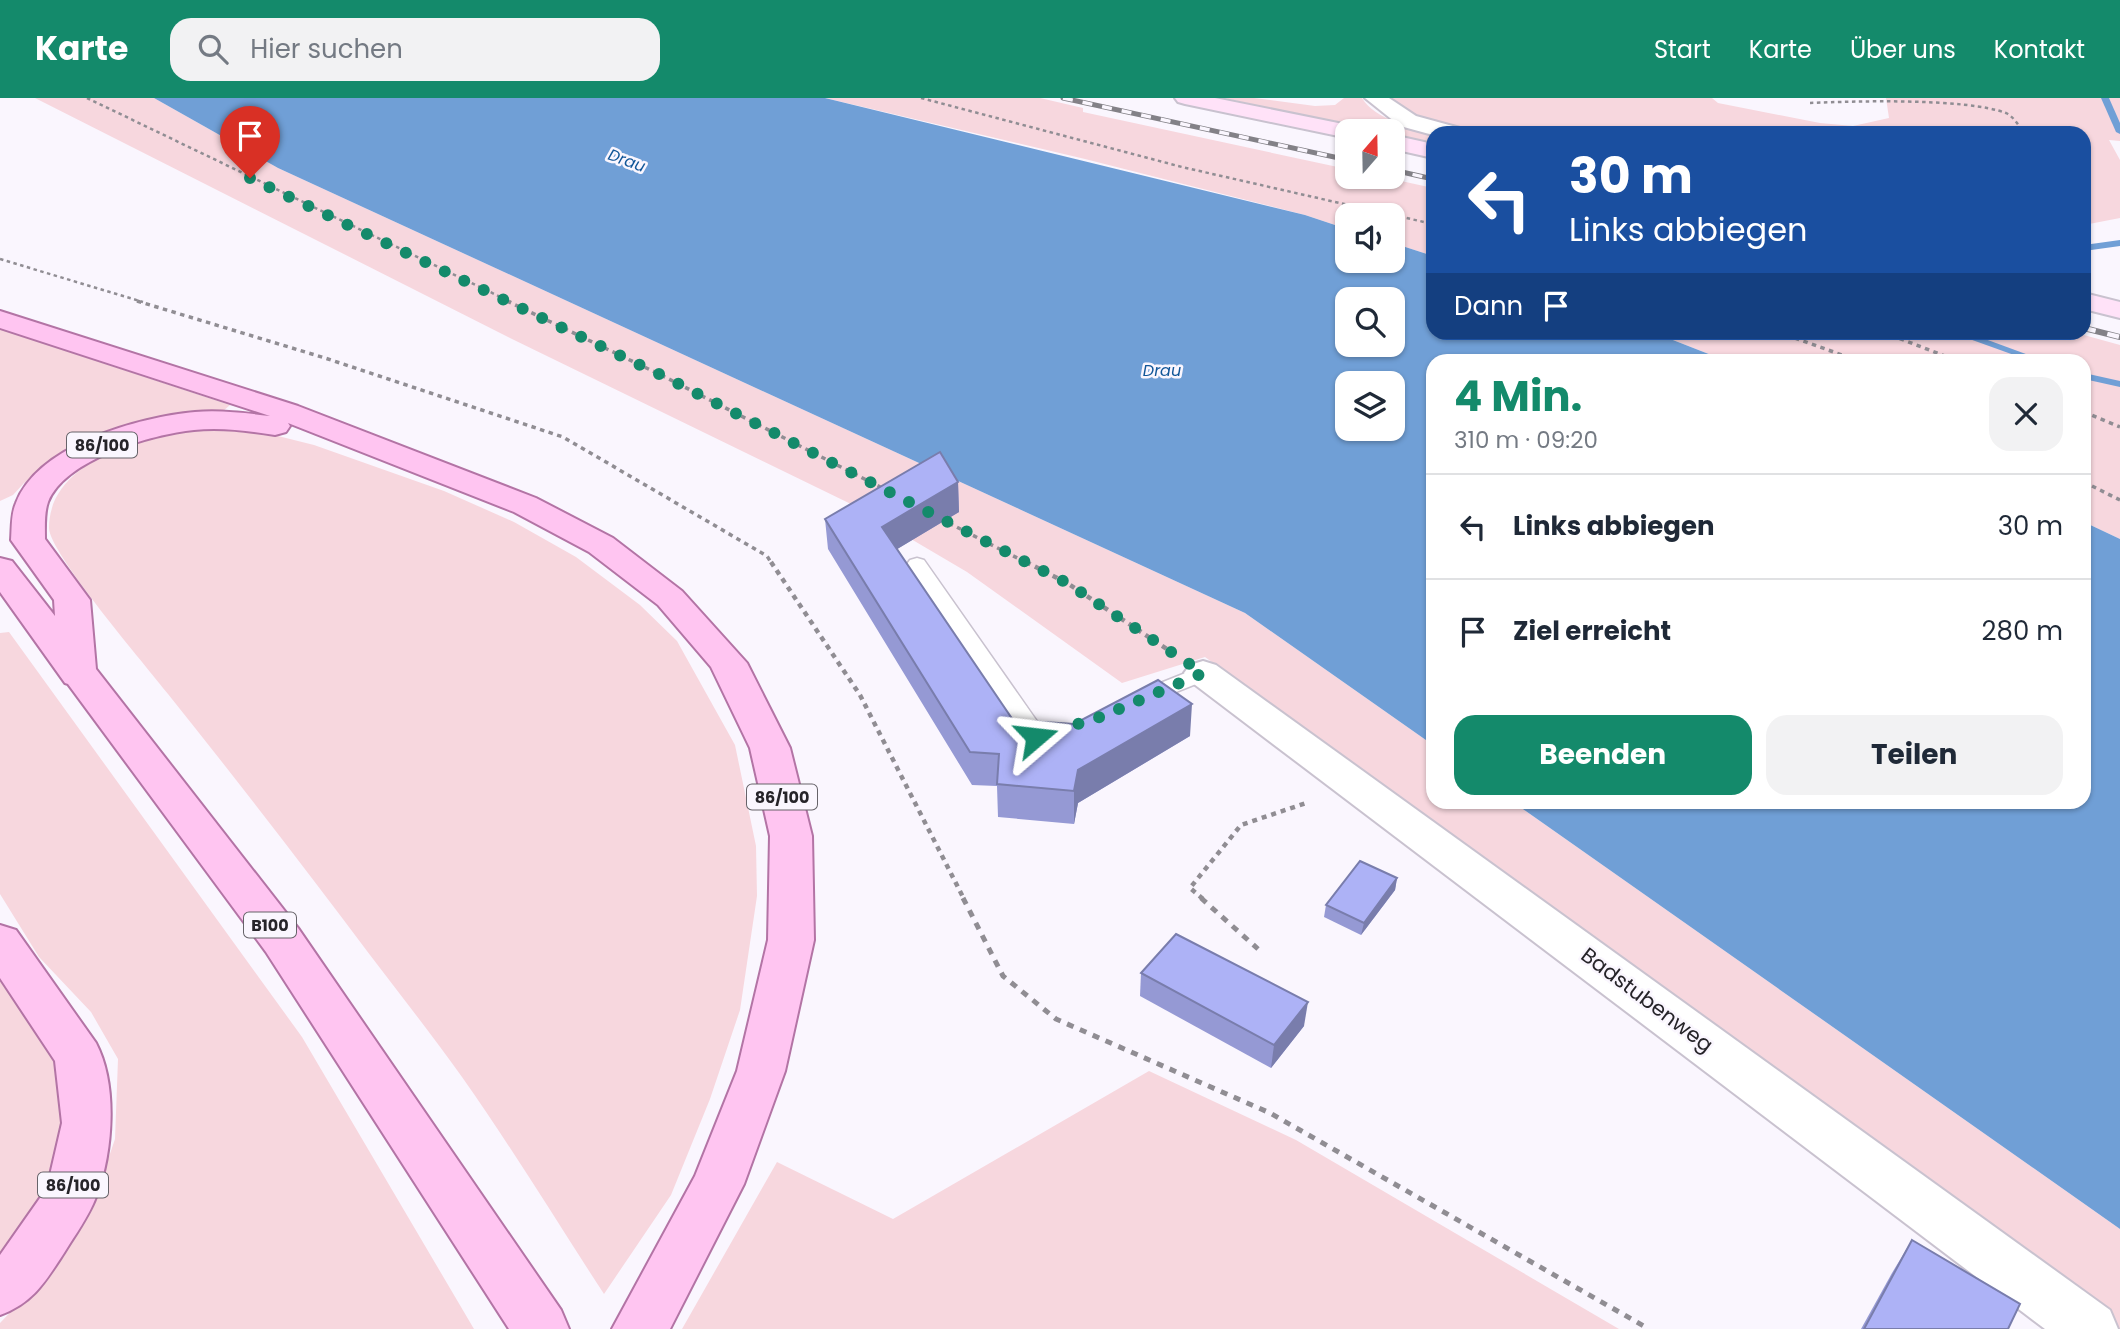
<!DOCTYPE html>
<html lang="de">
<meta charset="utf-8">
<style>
:root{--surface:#fff;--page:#f2f2f3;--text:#1f2937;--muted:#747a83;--line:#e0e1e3;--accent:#148a6b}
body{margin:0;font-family:Poppins,sans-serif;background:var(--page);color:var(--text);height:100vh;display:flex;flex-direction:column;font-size:26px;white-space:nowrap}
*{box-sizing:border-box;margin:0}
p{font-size:23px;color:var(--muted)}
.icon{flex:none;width:38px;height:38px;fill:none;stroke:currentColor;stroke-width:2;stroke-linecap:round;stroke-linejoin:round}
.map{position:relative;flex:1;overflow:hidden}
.side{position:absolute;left:1426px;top:256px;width:665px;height:455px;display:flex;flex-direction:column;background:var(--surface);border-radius:21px;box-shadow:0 2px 5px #0004}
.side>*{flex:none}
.top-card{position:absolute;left:1426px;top:28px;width:665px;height:214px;border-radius:21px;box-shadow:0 2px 5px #0004;background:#1a4fa0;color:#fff;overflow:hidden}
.needle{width:46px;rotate:20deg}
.controls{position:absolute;left:1335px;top:21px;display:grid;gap:14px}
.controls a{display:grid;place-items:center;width:70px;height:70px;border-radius:14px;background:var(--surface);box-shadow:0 2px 5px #0004;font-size:35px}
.pin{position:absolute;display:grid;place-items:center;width:60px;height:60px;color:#fff;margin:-72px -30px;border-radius:50% 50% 50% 0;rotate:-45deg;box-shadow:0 0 7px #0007}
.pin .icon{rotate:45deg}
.me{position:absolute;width:77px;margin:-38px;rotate:73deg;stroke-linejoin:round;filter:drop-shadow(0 0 5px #0008)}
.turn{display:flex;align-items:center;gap:24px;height:147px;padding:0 28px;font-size:32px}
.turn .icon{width:91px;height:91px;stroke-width:2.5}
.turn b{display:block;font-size:49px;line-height:60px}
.then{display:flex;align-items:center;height:66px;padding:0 28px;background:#0003;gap:14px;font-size:26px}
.round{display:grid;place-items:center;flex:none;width:74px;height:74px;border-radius:21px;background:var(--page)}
.headline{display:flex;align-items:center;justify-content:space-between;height:119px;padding:0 28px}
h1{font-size:42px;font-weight:700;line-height:52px;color:var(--accent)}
.action{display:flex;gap:14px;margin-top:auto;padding:14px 28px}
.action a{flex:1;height:80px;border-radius:21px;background:var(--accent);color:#fff;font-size:28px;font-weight:700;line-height:80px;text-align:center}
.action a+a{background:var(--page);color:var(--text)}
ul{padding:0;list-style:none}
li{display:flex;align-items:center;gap:21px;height:105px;padding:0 28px;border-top:2px solid var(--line)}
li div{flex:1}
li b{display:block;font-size:26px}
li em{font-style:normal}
header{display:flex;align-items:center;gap:42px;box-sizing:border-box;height:98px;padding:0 35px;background:var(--accent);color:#fff}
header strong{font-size:33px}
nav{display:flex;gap:38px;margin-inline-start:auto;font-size:24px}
.search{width:490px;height:63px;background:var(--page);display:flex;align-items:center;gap:18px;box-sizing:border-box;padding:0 24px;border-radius:21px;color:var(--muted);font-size:26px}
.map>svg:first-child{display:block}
.green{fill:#f7d7de}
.water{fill:#709fd6;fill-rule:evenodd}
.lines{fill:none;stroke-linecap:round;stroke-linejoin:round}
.stream{fill:#709fd6;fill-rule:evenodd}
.service-casing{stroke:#c9c2cf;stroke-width:3}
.minor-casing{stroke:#c9c2cf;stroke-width:4}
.secondary-casing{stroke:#c9c2cf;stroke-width:4}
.primary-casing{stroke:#b374a5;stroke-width:4}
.path-far3{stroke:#908d93;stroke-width:2.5;stroke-dasharray:3.5 3.5;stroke-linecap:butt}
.path-far2{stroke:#908d93;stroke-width:3.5;stroke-dasharray:4.5 4.5;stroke-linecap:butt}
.path-far1{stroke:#908d93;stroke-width:4.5;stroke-dasharray:5 5;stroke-linecap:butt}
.path{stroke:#908d93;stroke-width:5;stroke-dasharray:7 7;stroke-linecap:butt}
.service{fill:#fff;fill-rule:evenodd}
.minor{fill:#fff;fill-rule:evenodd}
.secondary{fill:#ffe2f8;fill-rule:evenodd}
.primary{fill:#ffc5f1;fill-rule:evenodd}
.rail-far1-casing{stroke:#838187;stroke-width:5}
.rail-casing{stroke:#838187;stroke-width:6}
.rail-far1{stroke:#faf6fe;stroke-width:3.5;stroke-dasharray:10;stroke-linecap:butt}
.rail{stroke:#faf6fe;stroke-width:4.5;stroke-dasharray:12;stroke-linecap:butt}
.wall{fill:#9599d4}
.shaded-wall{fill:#797dac}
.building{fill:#adb2f6;stroke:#797dac;stroke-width:2}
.route{stroke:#148a6b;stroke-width:12;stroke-dasharray:0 21.6}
.labels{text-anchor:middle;stroke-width:5;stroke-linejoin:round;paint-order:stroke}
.far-water-label{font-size:16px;font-style:italic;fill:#115698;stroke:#faf6fe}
.shield{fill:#faf6fe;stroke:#666369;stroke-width:2}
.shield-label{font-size:16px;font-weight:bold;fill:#262429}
.near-street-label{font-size:21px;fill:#262429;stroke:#faf6fe}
</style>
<header>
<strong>Karte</strong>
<div class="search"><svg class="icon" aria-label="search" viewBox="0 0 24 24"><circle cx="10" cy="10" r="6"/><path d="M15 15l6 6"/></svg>Hier suchen</div>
<nav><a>Start</a><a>Karte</a><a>Über uns</a><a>Kontakt</a></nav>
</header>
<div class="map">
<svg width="2120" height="1231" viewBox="0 0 2120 1231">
<rect width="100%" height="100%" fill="#faf6fe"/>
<!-- green -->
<g class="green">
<path d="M35,0H154L278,70L1245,515L1433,647V704H1513L2120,1131V1231H2104L1676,906L1205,559L1122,585L967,474L855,408L512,241Z"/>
<path d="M825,0H1040L1083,10V14L1347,71L1348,79H1383L1433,90V158L1393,145V117H1348L1347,131L1305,117L1085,61Z"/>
<path d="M1224,0H1254L1315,8L1335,7L1344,0H1362C1375,22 1411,28 1433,36V46L1393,37V33H1374Z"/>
<path d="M1382,0H1712L1718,5L1820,25L1853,28L1889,20L1886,0H2120V43L2109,42L2120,62V120L2084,127V35H1468L1399,13Z"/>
<path d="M0,231L230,307L222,314L56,361L24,385L13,397L0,403Z"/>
<path d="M2073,234L2120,247V441L2084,424V262H1724L1655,235Z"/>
<path d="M228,330L254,332L314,347L444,393L514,424L576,459L640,507L677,543L735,647L756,748L757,798L740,912L710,1001L671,1097L604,1196C557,1124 512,1050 462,979C433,938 401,898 370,857C304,769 237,682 168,596C148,570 49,455 49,430C49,353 170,333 228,330Z"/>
<path d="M9,534L302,939L474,1231H0V1225L46,1177L93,1106L115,1041L118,961L91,914L39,859L0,796V535Z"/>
<path d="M0,882L66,978L68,1022L48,1089L28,1129L0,1159Z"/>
<path d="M1149,973L1296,1042L1619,1231H682L777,1064L893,1121Z"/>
</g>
<!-- water -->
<g class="water">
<path d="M154,0H825L1305,117L1347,131L1348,163H1393V145L1433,158V234L1655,235L1724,262H1433V647L1245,515L278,70ZM1348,201H1393V247H1348ZM1348,285H1393V331H1348Z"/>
<path d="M2084,424L2120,441V1131L1513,704H2084Z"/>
</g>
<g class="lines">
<!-- stream -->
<g class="stream">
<path d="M2101,0H2109L2120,25V36L2116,34Z"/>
<path d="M2120,142V148L2084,153V147Z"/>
<path d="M1950,234H1966L2042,262H2028Z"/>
<path d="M2084,275L2120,283V289L2084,281Z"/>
</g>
<defs>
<g id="service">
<path d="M917,460L924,462L1041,629L1054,630L1058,635C1051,645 1039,647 1028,644L907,466L910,462Z"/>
<path d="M1203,568L1211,570L1214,575L1211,580L1141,608L1133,606L1130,601L1133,596Z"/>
</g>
<g id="minor">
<path d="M1365,0H1389L1416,18L1460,30L1463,35L1433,37L1400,28Z"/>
<path d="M1203,563L1216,567L2110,1212L2118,1231H2045L1190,583L1184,575L1190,567Z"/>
</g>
<g id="secondary">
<path d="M1175,0H1215L1348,27L1358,33H1348V40L1185,6L1178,4Z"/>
<path d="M1393,37L1433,46V60L1393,51Z"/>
<path d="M2084,195L2120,204V220L2084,211Z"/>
</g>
<g id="primary">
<path d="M0,213L298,308L536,400L613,440L682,493L747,565L790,650L812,738L814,842L785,973L744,1086L670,1231H612L695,1078L737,973L768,842L770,738L750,650L711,569L658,507L589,454L514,414L288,325L290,328L286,334L275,337C248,333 221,329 194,332C153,336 65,361 48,404C44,415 45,430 45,441L90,502L96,571L298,830L561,1212L569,1231H509L266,854L68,586L65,585L0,494V460L12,463L55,518L54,502L11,442C12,430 11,416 16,405C38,347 139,319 195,314C220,312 245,315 270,318L0,230Z"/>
<path d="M0,827L16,832L96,945C118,987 113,1055 96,1099C89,1118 75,1137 64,1155C45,1184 33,1205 0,1217V1157L47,1090L62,1025L55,963L0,880Z"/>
</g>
</defs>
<!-- service casing -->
<use href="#service" class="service-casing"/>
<!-- minor casing -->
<use href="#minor" class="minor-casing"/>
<!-- secondary casing -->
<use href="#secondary" class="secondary-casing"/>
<!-- primary casing -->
<use href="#primary" class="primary-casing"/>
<!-- path-far3 -->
<g class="path-far3">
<path d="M87,0L511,204"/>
<path d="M921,0L1182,69L1392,117"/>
<path d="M1810,5C1856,3 1966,0 2006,15C2014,19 2019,28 2024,35"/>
<path d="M1393,117L1433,126"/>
<path d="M0,161L143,204"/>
</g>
<!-- path-far2 -->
<g class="path-far2">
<path d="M137,203L325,260L563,339L767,458L772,466"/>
<path d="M507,203L663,278L884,391"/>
<path d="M1778,234L1856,262"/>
<path d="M1883,234L1955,262"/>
<path d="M2084,314L2120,329"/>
<path d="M2084,384L2120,402"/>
<path d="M941,421L1029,466"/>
</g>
<!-- path-far1 -->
<g class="path-far1">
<path d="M771,464L860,597L964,801"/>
<path d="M1026,464L1067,485L1170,553"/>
<path d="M1203,801L1190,790L1241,727L1309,704"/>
</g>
<!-- path -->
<g class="path">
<path d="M963,800L1003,878L1056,921L1270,1015L1649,1231"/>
<path d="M1201,800L1258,851"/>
</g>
<!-- service -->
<use href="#service" class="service"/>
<!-- minor -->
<use href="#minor" class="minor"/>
<!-- secondary -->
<use href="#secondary" class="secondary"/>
<!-- primary -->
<use href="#primary" class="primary"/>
<defs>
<g id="rail-far1">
<path d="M1063,0L1348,62"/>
<path d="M1393,72L1433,81"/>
</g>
<path id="rail" d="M2084,230L2120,239"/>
</defs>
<!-- rail-far1 casing -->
<use href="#rail-far1" class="rail-far1-casing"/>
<!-- rail casing -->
<use href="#rail" class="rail-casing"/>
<!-- rail-far1 -->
<use href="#rail-far1" class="rail-far1"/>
<!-- rail -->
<use href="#rail" class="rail"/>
</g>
<!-- wall -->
<g class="wall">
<path d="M958,384L959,414L897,451L1013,622L1190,638L1078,705L1074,726L998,719L997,688L972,687L828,451L825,421Z"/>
<path d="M1397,780L1395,792L1361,837L1324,819L1326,807Z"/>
<path d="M1141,875L1304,928L1271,970L1140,898Z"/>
<path d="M1912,1142L2008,1231H1861L1892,1175Z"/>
</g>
<!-- shaded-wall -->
<g class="shaded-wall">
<path d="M958,384L959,414L884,459L882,429Z"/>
<path d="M1192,606L1190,638L1078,705L1074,726V693L1078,672Z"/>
<path d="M1397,780L1395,792L1361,837L1364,825Z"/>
<path d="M1308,904L1304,928L1271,970L1274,947Z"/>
</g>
<!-- building -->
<g class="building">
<path d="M940,354L958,384L882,429L1013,622L1074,626L1158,582L1192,606L1078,672L1074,693L997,686L999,656L970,654L825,421Z"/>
<path d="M1360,763L1397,780L1364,825L1326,807Z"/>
<path d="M1176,836L1308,904L1274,947L1141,875Z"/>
<path d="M1912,1142L2020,1206L2008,1231H1864Z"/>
</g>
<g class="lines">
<!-- route -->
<path class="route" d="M250,80L663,278L1067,485L1203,575L1100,619L1036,639"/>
</g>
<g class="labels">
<!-- far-water labels -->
<g class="far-water-label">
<text transform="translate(627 62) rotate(20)" y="6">Drau</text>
<text x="1162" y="278">Drau</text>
</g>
<!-- shield labels -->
<g class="shield">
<rect x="67" y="334.5" width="70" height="25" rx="5"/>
<rect x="747" y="686.5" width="70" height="25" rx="5"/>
<rect x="244" y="814.5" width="52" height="25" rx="5"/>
<rect x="38" y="1074.5" width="70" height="25" rx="5"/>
</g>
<g class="shield-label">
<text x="102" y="353">86/100</text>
<text x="782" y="705">86/100</text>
<text x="270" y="833">B100</text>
<text x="73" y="1093">86/100</text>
</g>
<!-- near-street labels -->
<g class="near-street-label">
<text transform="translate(1647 902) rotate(37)" y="7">Badstubenweg</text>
</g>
</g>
</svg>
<div class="controls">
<a><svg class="needle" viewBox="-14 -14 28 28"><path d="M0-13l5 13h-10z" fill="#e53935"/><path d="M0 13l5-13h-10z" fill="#747a83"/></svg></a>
<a><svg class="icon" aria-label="sound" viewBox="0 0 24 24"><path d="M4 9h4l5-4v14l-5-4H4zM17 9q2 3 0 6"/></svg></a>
<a><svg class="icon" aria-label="search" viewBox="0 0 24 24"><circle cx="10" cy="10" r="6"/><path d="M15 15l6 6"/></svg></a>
<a><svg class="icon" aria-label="layers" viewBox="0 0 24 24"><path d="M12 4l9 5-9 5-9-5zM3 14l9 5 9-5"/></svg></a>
</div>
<div class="pin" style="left:250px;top:80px;background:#d93025"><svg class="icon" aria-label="arrive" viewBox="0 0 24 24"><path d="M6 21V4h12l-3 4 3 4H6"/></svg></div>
<svg class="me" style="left:1036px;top:639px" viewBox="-20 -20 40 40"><path d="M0-17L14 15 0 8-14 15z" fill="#148a6b" stroke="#fff" stroke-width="4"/></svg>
<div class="top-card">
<div class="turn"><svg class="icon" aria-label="left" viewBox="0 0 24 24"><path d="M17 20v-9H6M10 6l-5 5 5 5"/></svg><div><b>30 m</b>Links abbiegen</div></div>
<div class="then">Dann<svg class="icon" aria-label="arrive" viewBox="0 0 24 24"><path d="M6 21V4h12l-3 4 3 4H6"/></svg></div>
</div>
<section class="side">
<div class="headline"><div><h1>4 Min.</h1><p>310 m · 09:20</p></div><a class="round"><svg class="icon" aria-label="close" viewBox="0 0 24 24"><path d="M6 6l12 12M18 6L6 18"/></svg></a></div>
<ul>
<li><svg class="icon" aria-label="left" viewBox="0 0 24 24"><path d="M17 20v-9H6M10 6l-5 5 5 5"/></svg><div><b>Links abbiegen</b></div><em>30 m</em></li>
<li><svg class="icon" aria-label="arrive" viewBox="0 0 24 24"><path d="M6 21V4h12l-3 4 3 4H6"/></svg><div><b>Ziel erreicht</b></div><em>280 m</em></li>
</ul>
<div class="action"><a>Beenden</a><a>Teilen</a></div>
</section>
</div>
